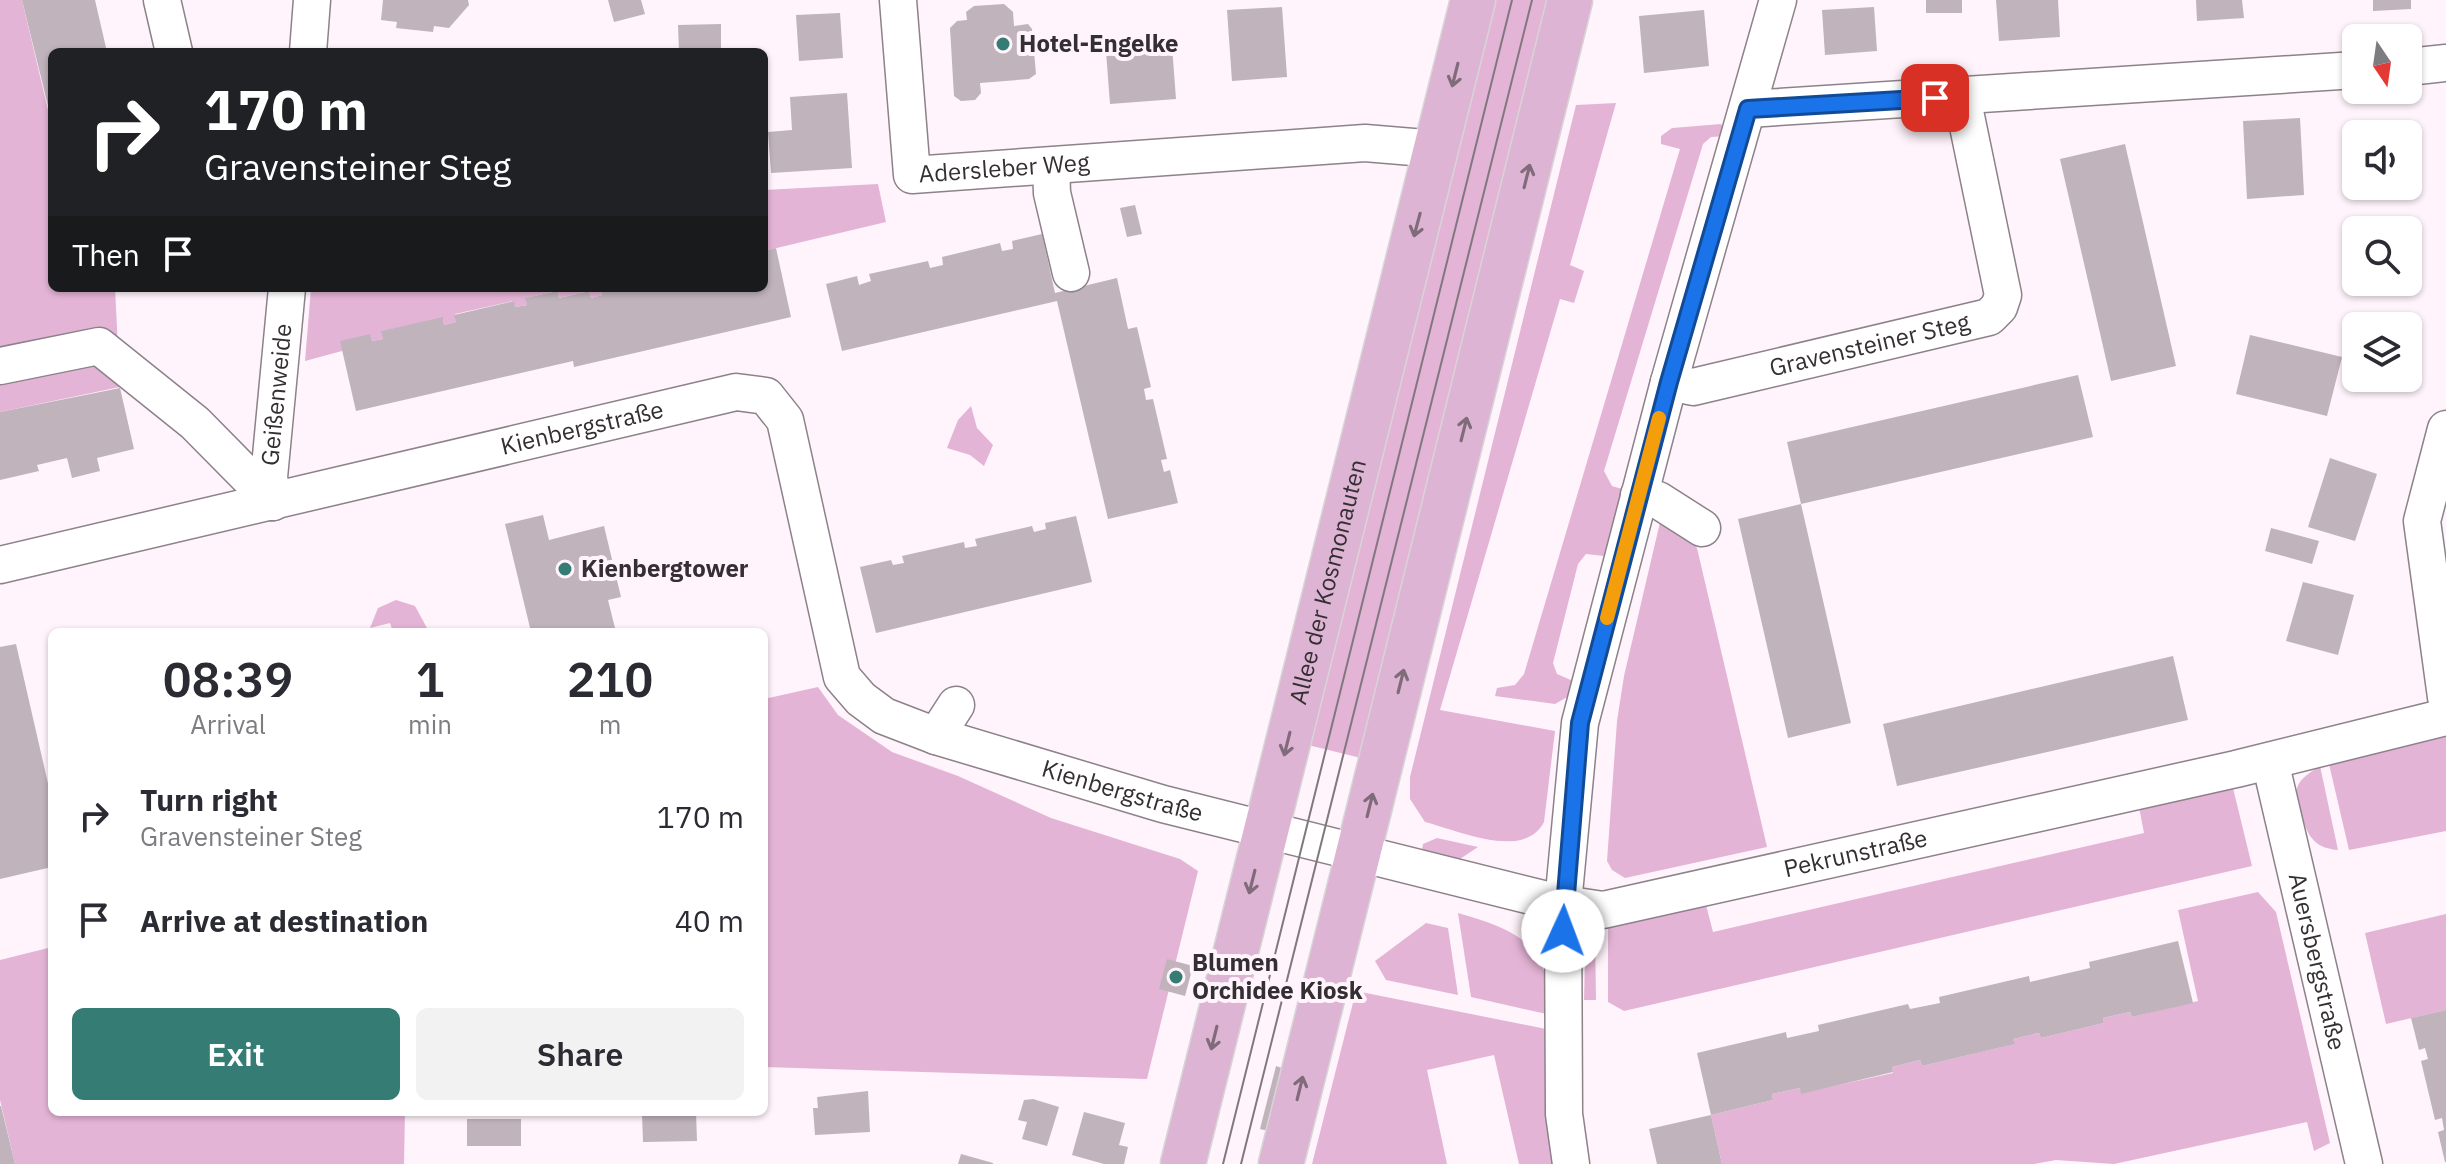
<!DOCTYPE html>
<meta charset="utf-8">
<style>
:root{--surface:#fff;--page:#f2f2f3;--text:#2b2b33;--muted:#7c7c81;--accent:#357c75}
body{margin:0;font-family:"IBM Plex Sans",sans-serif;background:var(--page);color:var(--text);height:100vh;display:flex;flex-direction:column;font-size:30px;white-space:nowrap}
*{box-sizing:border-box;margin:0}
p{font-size:26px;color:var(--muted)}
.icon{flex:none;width:44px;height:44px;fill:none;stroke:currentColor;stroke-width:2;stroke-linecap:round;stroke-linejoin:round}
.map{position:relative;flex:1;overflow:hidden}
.panel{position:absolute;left:48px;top:628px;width:720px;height:488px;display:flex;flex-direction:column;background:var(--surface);border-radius:12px;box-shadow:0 2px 6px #0004}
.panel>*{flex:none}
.hud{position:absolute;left:48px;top:48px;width:720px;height:244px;border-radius:12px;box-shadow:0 2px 6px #0004;background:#202124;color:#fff;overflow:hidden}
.needle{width:52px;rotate:167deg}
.buttons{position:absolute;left:2342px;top:24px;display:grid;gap:16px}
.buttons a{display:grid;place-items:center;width:80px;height:80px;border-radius:12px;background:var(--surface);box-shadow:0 2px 6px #0004;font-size:40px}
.pin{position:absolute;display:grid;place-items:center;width:68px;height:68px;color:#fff;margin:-34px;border-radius:16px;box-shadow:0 4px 12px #0006}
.me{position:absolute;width:88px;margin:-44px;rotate:2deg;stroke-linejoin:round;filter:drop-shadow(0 0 6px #0008)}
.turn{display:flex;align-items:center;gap:28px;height:168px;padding:0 24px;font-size:36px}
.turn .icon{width:104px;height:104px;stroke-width:2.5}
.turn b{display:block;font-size:56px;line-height:68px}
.then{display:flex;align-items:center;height:76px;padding:0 24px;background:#0003;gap:16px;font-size:30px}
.eta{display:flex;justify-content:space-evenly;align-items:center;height:136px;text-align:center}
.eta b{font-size:48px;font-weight:600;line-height:56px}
.button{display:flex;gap:16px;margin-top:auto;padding:16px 24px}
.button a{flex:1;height:92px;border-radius:12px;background:var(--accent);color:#fff;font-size:32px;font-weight:600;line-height:92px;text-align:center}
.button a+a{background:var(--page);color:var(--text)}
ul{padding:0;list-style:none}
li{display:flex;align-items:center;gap:24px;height:104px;padding:0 24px}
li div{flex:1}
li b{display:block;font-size:30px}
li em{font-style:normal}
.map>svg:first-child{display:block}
.green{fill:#e4b4d6}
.building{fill:#c0b3bc}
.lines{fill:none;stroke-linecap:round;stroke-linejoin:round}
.minor-casing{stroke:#8d818a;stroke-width:39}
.major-casing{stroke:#d6d5d6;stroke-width:47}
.minor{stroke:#fff;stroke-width:36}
.major{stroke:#ddb4d3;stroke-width:44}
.tram{stroke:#7f787c;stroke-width:2}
.oneway{stroke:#806b7a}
.route-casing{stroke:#114b97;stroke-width:20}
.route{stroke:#1a73e8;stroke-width:14}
.slow{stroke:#f59e0b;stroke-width:14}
.poi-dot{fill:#357c75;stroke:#fff4fb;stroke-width:3}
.labels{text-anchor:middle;stroke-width:8;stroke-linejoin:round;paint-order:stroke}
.poi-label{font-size:24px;font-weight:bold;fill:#342f32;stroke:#fff4fb;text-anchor:start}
.street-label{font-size:24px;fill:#342f32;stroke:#fff4fb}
</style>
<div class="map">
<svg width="2446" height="1164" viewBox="0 0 2446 1164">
<rect width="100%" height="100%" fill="#fff4fb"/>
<!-- green -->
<g class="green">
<path d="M0,0H22L52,127V288H115L120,387L0,412Z"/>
<path d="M1489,0H1553L1365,759L1304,744Z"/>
<path d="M1616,103L1570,265L1584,271L1574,303L1560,299L1440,710L1555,731L1544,822C1524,861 1457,830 1425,822L1410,799V777L1576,105Z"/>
<path d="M1721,124L1727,136L1711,137L1703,144L1604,471L1612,486L1622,489L1604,556L1586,554L1578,564L1553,663L1557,674L1573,681L1569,696L1555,704L1495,696L1497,688L1515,685L1524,674L1680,149L1661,144V136L1672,128Z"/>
<path d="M878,184L886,222L764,251V190Z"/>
<path d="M311,288H602V295L591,298L589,291L559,298L556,291L526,298L527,305L515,307L513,301L455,314L456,322L444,325L443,318L382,331L383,339L372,341L370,335L342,351L305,361Z"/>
<path d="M971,406L977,428L993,445L984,466L970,455L947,448L958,420Z"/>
<path d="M1661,518L1686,534L1697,548L1767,847L1625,878L1612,870L1607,861L1617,721L1624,676Z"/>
<path d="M396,600L415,606L427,628L393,632L390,623L370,628L378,608Z"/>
<path d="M818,687L838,715L892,752L958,776L1051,818L1180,859L1198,871L1147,1079L764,1067V699Z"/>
<path d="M2446,736V831L2349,850L2329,764Z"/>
<path d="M2320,766L2338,850C2311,848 2306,832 2300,808C2298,802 2296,794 2297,788C2300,778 2311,772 2320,766Z"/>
<path d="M2233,788L2252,866L1624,1011L1608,1002V928L1706,905L1713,932L2144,833L2139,807Z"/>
<path d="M1437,838L1478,847L1460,859L1422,850L1423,844Z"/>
<path d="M2258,892L2276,912L2330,1143L2314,1151L2307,1122L2114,1164L2056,1160L2034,1164H1722L1711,1115L1773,1100L1772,1094L1800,1088L1802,1093L1893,1073L1892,1067L1920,1060L1922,1066L2014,1044L2013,1039L2039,1033L2041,1038L2104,1023L2103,1018L2130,1012L2132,1017L2198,1001L2178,910Z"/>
<path d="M1458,913C1521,931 1549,945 1551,1015L1471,997Z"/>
<path d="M2446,914V1010L2386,1024L2365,933Z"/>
<path d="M1426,923L1448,928L1458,995L1386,980L1375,961Z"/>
<path d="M1595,936L1596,1000H1584L1585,958Z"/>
<path d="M52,947V1112H405L404,1164H15L0,1100V960Z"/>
<path d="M1356,991L1551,1030L1560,1164H1519L1494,1055L1427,1070L1447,1164H1312Z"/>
</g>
<!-- building -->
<g class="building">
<path d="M22,0H95L107,52H52V122Z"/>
<path d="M383,0H468L469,5L449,28L434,26L433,32L396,28L397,22L381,20Z"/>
<path d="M608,0H641L645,14L614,22Z"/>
<rect x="1926" y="0" width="36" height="13"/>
<path d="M1996,0H2058L2060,37L1999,41Z"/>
<path d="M2196,0H2242L2244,18L2197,21Z"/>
<path d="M2373,0H2411V9L2373,11Z"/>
<path d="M1004,4L1013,12L1014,26L1028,24L1032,29L1036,74L1029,79L980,83L981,93L975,100L961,101L954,96L950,28L957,21L967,20L966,12L974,6Z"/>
<path d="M1282,7L1287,77L1232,81L1227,10Z"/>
<path d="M1874,7L1877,51L1825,55L1822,10Z"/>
<path d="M1704,10L1709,66L1644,73L1639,16Z"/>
<path d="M840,13L843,58L799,61L796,15Z"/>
<path d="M721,24V52H679L678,25Z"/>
<path d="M1172,46L1176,99L1110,104L1106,51Z"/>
<path d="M847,93L852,168L771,173L768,132L792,130L790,97Z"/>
<path d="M2300,118L2304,195L2247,199L2243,121Z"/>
<path d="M2125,144L2176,366L2111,381L2060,159Z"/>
<path d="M1135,205L1142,234L1127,237L1120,208Z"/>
<path d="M1042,234L1055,293L1117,278L1128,329L1137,327L1151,387L1144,389L1146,400L1153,399L1167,459L1161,460L1164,472L1170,470L1178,503L1108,519L1057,301L842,351L826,284L857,276L859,285L871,281L869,274L928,261L930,268L943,265L942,257L1000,243L1002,251L1013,249L1012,241Z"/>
<path d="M776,248L791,317L574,367L573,361L356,411L340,341L370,334L372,341L383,339L381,331L443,317L444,325L456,322L454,315L514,301L515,307L527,305L525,298L557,291L559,298L589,291L591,298L602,295V288H764V251Z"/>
<path d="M2250,335L2342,357L2327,416L2236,394Z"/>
<path d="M2078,375L2093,437L1801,504L1851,723L1788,738L1738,519L1801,504L1787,442Z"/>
<path d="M120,388L134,449L97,458L100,471L72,478L67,458L37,465L39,471L0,480V412Z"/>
<path d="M2330,458L2377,474L2355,541L2308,527Z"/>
<path d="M543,515L549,540L604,526L621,597L608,600L616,632H531L505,524Z"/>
<path d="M1076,516L1092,582L876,633L860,567L891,560L893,565L904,563L902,556L964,542L965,548L977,546L975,539L1032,526L1034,532L1046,529L1045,523Z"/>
<path d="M2271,528L2319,541L2312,564L2265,551Z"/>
<path d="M2303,582L2354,595L2338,655L2286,641Z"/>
<path d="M16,644L52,801V867L0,879V647Z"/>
<path d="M2173,656L2188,720L1897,786L1883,724Z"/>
<path d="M2178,941L2193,1003L2132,1017L2130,1012L2103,1018L2104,1023L2041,1038L2039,1033L2013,1039L2015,1044L1922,1066L1920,1060L1892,1067L1893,1072L1801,1094L1800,1088L1772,1094L1773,1100L1711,1115L1697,1053L1786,1032L1787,1038L1819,1031L1818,1025L1908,1004L1910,1009L1940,1003L1939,997L2029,976L2030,982L2090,968L2089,962Z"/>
<path d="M1167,959L1193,966L1185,996L1159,989Z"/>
<path d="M2446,1010V1162H2445L2438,1132L2444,1130L2442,1118L2435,1120L2421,1061L2428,1059L2425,1048L2419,1050L2411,1018Z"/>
<path d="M1276,1066L1285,1069L1269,1131L1260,1129Z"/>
<path d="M868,1091L870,1132L815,1135L813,1108H818L817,1097Z"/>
<path d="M1033,1099L1059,1107L1047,1146L1022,1139L1027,1122L1018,1120L1024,1100Z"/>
<path d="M0,1106H1L15,1164H0Z"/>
<path d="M696,1112L697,1141L643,1142L642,1114Z"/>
<path d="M1084,1112L1125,1123L1119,1145L1128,1147L1124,1164H1104L1072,1155Z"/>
<path d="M1711,1115L1722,1164H1657L1649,1129Z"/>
<rect x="467" y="1119" width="54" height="27"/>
<path d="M961,1154L993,1163V1164H958Z"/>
</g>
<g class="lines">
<defs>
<g id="minor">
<path d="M162,0L174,52"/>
<path id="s1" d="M898,0L912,175L1365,143L1437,149"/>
<path d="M308,52L312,0"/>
<path d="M2408,67L2446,63"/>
<path d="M1748,109L2356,70"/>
<path d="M1051,166L1052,193L1071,273"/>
<path d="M0,366L99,346L195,423L273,502"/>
<path id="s2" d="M1669,382L1693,387L1989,317L1999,307L2003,295L1962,97"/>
<path d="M2446,429L2422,521L2446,697"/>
<path d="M1639,495L1658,500L1702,528"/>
<path id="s3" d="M273,502L269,477L287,288"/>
<path id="s4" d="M0,565L736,392L766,396L785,420L842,677L861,699L884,716L936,736L1163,804L1563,904L1603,910L2236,769L2446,717"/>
<path d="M936,736L956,705"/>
<path id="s5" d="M2270,761L2364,1164"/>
<path d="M1571,1164L1564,1114L1563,904L1580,723L1669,382L1778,0"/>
</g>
<g id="major">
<path id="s6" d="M1183,1164L1473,0"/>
<path d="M1281,1164L1570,0"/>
</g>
</defs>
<!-- minor casing -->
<use href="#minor" class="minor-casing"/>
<!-- major casing -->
<use href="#major" class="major-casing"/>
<!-- minor -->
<use href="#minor" class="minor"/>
<!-- major -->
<use href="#major" class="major"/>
<!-- tram -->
<g class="tram">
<path d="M1223,1164L1512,0"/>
<path d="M1241,1164L1532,0"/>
</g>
</g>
<!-- one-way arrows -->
<defs><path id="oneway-shaft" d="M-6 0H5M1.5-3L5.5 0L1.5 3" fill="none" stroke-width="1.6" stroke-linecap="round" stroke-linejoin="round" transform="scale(2)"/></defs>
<g class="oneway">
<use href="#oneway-shaft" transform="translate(1455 75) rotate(104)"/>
<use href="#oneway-shaft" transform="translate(1527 176) rotate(-76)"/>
<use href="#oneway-shaft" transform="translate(1417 225) rotate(105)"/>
<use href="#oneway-shaft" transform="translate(1464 429) rotate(-76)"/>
<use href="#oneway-shaft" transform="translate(1401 681) rotate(-76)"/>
<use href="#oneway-shaft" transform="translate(1287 744) rotate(104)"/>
<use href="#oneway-shaft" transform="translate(1370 805) rotate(-76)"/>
<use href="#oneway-shaft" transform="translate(1252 882) rotate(104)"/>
<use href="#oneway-shaft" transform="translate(1214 1038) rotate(104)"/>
<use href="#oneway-shaft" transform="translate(1300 1088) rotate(-76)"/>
</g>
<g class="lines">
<defs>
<path id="route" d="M1563,931L1580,723L1669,382L1748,109L1935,98"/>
</defs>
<!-- route casing -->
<use href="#route" class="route-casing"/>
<!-- route -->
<use href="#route" class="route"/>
<!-- slow -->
<path class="slow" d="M1607,618L1659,418"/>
</g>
<!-- markers -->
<g class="poi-dot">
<circle cx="1003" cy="44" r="8"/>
<circle cx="565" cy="569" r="8"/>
<circle cx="1176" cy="977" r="8"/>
</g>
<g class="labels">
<!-- poi labels -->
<g class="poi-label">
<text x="1019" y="52">Hotel-Engelke</text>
<text x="581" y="577">Kienbergtower</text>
<text x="1192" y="971">Blumen<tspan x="1192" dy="28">Orchidee Kiosk</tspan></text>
</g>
<!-- street labels -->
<g class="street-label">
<text dy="8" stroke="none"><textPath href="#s1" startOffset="268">Adersleber Weg</textPath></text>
<text dy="8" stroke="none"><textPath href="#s2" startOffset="206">Gravensteiner Steg</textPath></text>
<text dy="8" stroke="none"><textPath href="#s3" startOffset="108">Geißenweide</textPath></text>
<text dy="8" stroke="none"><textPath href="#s4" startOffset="598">Kienbergstraße</textPath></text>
<text dy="8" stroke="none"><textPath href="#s6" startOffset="600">Allee der Kosmonauten</textPath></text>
<text dy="8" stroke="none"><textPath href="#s4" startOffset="1388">Kienbergstraße</textPath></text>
<text dy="8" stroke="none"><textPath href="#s4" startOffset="2142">Pekrunstraße</textPath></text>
<text dy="8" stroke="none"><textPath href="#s5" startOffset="206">Auersbergstraße</textPath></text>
</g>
</g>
</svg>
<div class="buttons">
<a><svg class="needle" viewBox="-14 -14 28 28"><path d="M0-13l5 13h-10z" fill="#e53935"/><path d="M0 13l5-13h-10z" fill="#7c7c81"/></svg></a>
<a><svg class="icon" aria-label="sound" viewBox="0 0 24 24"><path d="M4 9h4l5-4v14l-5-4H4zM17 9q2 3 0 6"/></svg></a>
<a><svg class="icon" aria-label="search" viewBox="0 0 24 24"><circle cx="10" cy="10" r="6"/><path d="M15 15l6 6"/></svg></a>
<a><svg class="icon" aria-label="layers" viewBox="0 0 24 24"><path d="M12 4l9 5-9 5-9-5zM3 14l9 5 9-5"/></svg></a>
</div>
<div class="pin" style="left:1935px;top:98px;background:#d93025"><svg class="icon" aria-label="arrive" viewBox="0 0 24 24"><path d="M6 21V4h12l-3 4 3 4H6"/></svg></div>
<svg class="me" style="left:1563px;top:931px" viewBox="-20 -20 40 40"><circle r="19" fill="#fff"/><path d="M0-13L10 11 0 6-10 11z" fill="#1a73e8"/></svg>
<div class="hud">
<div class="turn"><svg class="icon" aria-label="right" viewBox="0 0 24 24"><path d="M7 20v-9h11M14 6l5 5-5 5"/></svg><div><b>170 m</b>Gravensteiner Steg</div></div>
<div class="then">Then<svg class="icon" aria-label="arrive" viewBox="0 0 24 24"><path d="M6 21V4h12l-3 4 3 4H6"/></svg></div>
</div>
<section class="panel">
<div class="eta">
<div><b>08:39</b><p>Arrival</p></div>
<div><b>1</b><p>min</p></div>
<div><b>210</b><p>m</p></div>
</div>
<ul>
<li><svg class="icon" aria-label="right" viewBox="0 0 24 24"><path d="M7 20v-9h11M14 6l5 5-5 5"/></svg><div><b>Turn right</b><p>Gravensteiner Steg</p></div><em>170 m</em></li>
<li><svg class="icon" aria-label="arrive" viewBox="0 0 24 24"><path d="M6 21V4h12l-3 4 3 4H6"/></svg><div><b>Arrive at destination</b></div><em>40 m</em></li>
</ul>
<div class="button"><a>Exit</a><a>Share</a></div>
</section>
</div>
